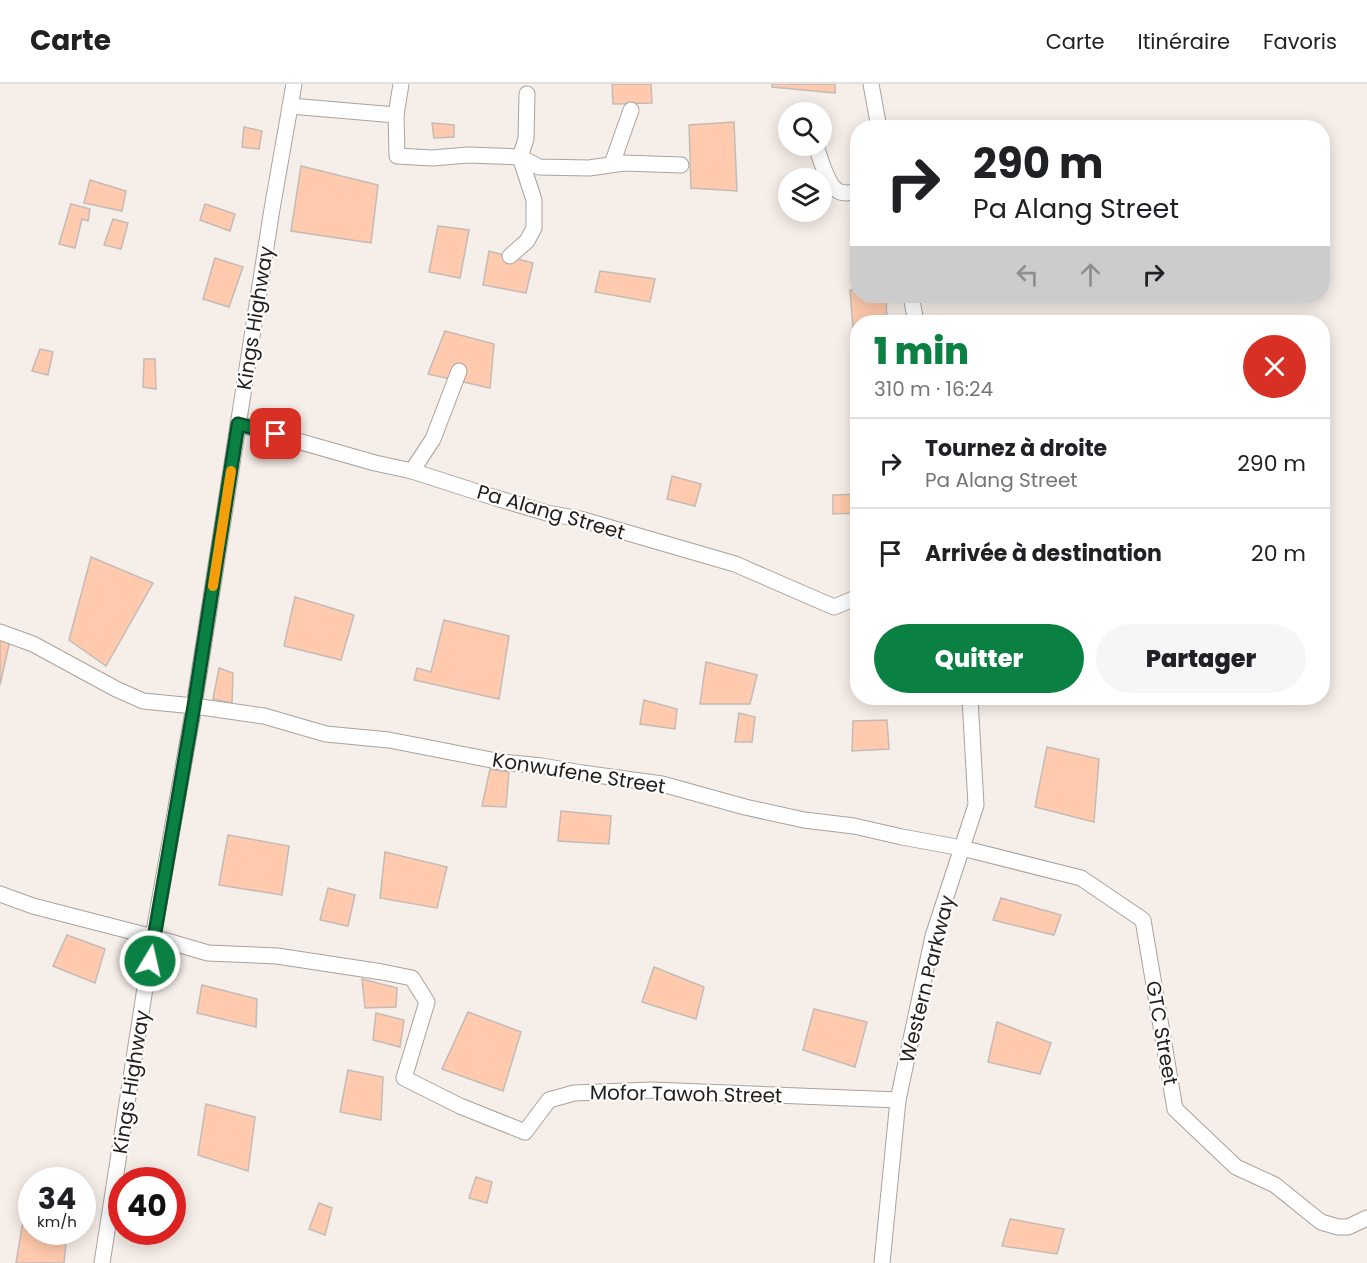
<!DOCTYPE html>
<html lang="fr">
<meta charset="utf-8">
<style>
:root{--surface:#fff;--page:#f6f6f6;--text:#202124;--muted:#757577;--line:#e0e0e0;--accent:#0b8043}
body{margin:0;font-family:Poppins,sans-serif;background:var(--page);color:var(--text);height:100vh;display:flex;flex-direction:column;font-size:22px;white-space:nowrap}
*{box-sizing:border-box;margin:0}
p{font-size:20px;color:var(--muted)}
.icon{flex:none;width:33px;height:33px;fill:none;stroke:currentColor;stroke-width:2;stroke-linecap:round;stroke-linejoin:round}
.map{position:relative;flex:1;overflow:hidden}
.sheet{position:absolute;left:850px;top:231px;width:480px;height:390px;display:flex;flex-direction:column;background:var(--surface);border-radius:24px;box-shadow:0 3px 15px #0003}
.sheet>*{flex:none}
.banner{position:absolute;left:850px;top:36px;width:480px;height:183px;border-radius:24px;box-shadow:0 3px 15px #0003;background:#fff;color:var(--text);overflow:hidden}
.tools{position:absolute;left:778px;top:18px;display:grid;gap:12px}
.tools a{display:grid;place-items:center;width:54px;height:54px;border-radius:50%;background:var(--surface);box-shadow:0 3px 15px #0003;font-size:30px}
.speed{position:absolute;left:18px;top:1083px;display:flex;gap:12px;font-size:30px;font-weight:700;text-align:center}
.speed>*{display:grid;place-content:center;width:78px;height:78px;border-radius:50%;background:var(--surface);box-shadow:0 3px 15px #0003;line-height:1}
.speed small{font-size:15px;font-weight:400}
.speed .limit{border:9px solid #d22;background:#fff;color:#111}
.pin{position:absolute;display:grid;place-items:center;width:51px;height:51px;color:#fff;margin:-26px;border-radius:12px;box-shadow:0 3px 9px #0006}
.me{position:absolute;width:66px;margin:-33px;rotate:9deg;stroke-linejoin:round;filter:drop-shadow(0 0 4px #0008)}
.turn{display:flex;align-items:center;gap:21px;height:126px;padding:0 24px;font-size:27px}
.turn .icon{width:78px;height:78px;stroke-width:2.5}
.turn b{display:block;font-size:42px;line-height:51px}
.lanes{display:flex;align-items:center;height:57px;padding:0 24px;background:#0003;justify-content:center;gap:30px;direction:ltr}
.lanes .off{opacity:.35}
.round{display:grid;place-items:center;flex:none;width:63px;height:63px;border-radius:32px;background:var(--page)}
.overview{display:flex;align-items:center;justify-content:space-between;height:102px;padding:0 24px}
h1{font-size:36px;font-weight:800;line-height:45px;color:var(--accent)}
.primary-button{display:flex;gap:12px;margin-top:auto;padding:12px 24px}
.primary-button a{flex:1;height:69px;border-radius:36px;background:var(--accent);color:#fff;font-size:24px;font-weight:800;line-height:69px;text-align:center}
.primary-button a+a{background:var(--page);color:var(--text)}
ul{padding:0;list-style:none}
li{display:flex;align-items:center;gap:18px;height:90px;padding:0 24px;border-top:2px solid var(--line)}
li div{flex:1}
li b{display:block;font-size:22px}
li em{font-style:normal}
header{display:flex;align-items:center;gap:36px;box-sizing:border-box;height:84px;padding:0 30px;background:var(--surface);border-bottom:2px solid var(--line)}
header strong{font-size:28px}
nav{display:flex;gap:33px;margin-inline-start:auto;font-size:21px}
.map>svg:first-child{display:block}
.building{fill:#ffcaad;stroke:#c4bbb6;stroke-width:1.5}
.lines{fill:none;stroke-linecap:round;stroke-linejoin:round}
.minor-casing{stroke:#aaa29c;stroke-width:17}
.minor{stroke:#fff;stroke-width:15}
.route-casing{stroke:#07532c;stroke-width:15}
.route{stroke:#0b8043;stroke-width:10}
.slow{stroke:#f59e0b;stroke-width:10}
.labels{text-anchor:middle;stroke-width:4.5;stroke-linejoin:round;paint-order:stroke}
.street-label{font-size:20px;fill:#201d1b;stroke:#fefdfc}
</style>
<header>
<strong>Carte</strong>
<nav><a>Carte</a><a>Itinéraire</a><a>Favoris</a></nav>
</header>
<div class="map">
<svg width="1367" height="1179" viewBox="0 0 1367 1179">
<rect width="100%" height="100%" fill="#f6eee8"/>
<!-- building -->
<g class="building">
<path d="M612,0H651L652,19L613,20Z"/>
<path d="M772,0H835V9L772,3Z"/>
<path d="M734,38L737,107L691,104L689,41Z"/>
<path d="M432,39L454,41V53L434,54Z"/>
<path d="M244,43L262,47L259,65L242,63Z"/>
<path d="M301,82L378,101L371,159L291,147Z"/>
<path d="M90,96L126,107L122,127L84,119Z"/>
<path d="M71,120L90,125L88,137L82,135L75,164L59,160Z"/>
<path d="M205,120L235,130L230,147L200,136Z"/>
<path d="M113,135L128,139L121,165L104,161Z"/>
<path d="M438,142L469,146L460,194L429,188Z"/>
<path d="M489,167L533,179L526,209L483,201Z"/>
<path d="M215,174L243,183L229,223L203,215Z"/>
<path d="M600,187L655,195L650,218L595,208Z"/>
<path d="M850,206H858V212H886L887,238H858V243H853Z"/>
<path d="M445,247L494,260L490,304L428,290Z"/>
<path d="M40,265L53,268L48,291L32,287Z"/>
<path d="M144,275H155L156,305L143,303Z"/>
<path d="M672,392L701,400L695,422L667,415Z"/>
<path d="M858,410V429L833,430V411Z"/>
<path d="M91,473L153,499L106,582L69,556Z"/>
<path d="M295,513L354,531L341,576L284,562Z"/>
<path d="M444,536L509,552L499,615L414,596L417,584L431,588Z"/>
<path d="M0,548L11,552L0,601Z"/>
<path d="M706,578L757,591L750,620H700Z"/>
<path d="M219,584L233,589L232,619L213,615Z"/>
<path d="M644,616L677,625L675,645L640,640Z"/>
<path d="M739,629L755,633L752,658H735Z"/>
<path d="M887,636L889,665L852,667L853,637Z"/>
<path d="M1047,663L1099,675L1094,738L1035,723Z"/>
<path d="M490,685L509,688L506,723L482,722Z"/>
<path d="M561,727L611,732L609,760L558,757Z"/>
<path d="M228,751L289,762L282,811L219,801Z"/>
<path d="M385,768L447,783L437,824L380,814Z"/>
<path d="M328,804L355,811L348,842L320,836Z"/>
<path d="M1001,814L1061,831L1054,851L993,836Z"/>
<path d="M67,851L105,865L95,899L53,882Z"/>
<path d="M654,883L704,903L696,935L642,918Z"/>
<path d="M362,895L397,904L396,923L365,924Z"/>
<path d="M202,901L257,915L256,943L197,929Z"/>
<path d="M814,925L867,938L855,983L803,966Z"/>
<path d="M468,928L521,948L503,1007L442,985Z"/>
<path d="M376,929L404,936L400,963L373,956Z"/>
<path d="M997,938L1051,959L1040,990L988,978Z"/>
<path d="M348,986L383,993L381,1036L340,1028Z"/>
<path d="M206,1020L255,1033L248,1087L198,1071Z"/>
<path d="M476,1093L492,1098L487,1119L469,1114Z"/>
<path d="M319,1119L332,1124L325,1151L309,1145Z"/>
<path d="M25,1125L32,1126V1148H67L64,1179H16Z"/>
<path d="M1010,1135L1064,1145L1057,1170L1002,1162Z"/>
</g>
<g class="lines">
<defs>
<g id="minor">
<path d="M871,0L879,44"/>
<path d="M290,22L396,31L401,0"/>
<path d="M396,31L397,72L432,74L468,71L520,73L539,83L589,84L624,79L681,81"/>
<path d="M816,62C820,73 827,101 838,107C843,110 852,109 858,107"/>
<path d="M612,80L631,26"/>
<path d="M510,172L527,157L534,144V116L520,73L526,55L527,10"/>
<path d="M911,212L916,238"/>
<path d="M238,340L375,379L412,387L496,414L547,429L580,435L735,480L834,523L858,513"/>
<path d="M412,387L433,355L459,287"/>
<path d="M0,548L33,560L116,605L143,617L194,622L264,632L326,650L389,656L502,678L542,682L582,689L662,700L745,723L804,736L854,742L902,753L962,764L1081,794L1143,836L1175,1025L1236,1083L1275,1101L1321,1138L1338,1143H1348L1367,1134"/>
<path d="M0,810L33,822L153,853L208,869L277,872L382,888L412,894L427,918L404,994L460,1022L525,1048L549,1016L574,1009L652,1006L898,1016"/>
<path d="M102,1179L153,853L194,622L272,125L294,0"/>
<path d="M882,1179L898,1016L933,852L976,721L970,614"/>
</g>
</defs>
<!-- minor casing -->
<use href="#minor" class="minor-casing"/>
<!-- minor -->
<use href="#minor" class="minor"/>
</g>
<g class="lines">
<defs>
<path id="route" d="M150,877L194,622L238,340L276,350"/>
</defs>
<!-- route casing -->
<use href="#route" class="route-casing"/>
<!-- route -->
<use href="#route" class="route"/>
<!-- slow -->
<path class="slow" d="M213,502L231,387"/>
</g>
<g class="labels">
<!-- street labels -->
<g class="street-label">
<text transform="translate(255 234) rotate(-81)" y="7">Kings Highway</text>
<text transform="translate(551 428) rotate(16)" y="7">Pa Alang Street</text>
<text transform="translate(579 689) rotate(9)" y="7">Konwufene Street</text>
<text transform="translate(927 895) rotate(-76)" y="7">Western Parkway</text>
<text transform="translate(1162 949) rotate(80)" y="7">GTC Street</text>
<text transform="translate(131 998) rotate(-81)" y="7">Kings Highway</text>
<text transform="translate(686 1010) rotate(1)" y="7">Mofor Tawoh Street</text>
</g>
</g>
</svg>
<div class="tools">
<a><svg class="icon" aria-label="search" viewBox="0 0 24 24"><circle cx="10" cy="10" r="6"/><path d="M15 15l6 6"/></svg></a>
<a><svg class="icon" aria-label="layers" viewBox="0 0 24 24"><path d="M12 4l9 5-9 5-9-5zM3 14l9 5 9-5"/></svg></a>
</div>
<div class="speed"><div>34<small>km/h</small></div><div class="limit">40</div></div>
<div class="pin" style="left:276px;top:350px;background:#d93025"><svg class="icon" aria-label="arrive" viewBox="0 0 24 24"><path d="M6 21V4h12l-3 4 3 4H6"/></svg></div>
<svg class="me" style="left:150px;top:877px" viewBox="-20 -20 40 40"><circle r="17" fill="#0b8043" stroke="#fff" stroke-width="3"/><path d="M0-11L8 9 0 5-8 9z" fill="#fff"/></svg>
<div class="banner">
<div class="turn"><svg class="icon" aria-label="right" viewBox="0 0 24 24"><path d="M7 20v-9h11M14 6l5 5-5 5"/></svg><div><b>290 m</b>Pa Alang Street</div></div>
<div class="lanes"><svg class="icon off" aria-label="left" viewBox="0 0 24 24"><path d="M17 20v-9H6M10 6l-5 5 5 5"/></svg><svg class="icon off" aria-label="ahead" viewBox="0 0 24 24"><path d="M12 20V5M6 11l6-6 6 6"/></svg><svg class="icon" aria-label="right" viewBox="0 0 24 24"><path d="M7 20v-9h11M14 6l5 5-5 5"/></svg></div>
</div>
<section class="sheet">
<div class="overview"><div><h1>1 min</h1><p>310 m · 16:24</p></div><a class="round" style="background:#d93025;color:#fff"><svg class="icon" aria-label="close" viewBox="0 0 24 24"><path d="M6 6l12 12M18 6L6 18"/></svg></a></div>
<ul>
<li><svg class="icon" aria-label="right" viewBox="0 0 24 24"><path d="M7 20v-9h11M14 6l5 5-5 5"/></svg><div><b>Tournez à droite</b><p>Pa Alang Street</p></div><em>290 m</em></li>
<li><svg class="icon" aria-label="arrive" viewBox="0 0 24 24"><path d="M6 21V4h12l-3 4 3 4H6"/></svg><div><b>Arrivée à destination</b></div><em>20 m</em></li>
</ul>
<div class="primary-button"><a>Quitter</a><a>Partager</a></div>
</section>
</div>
